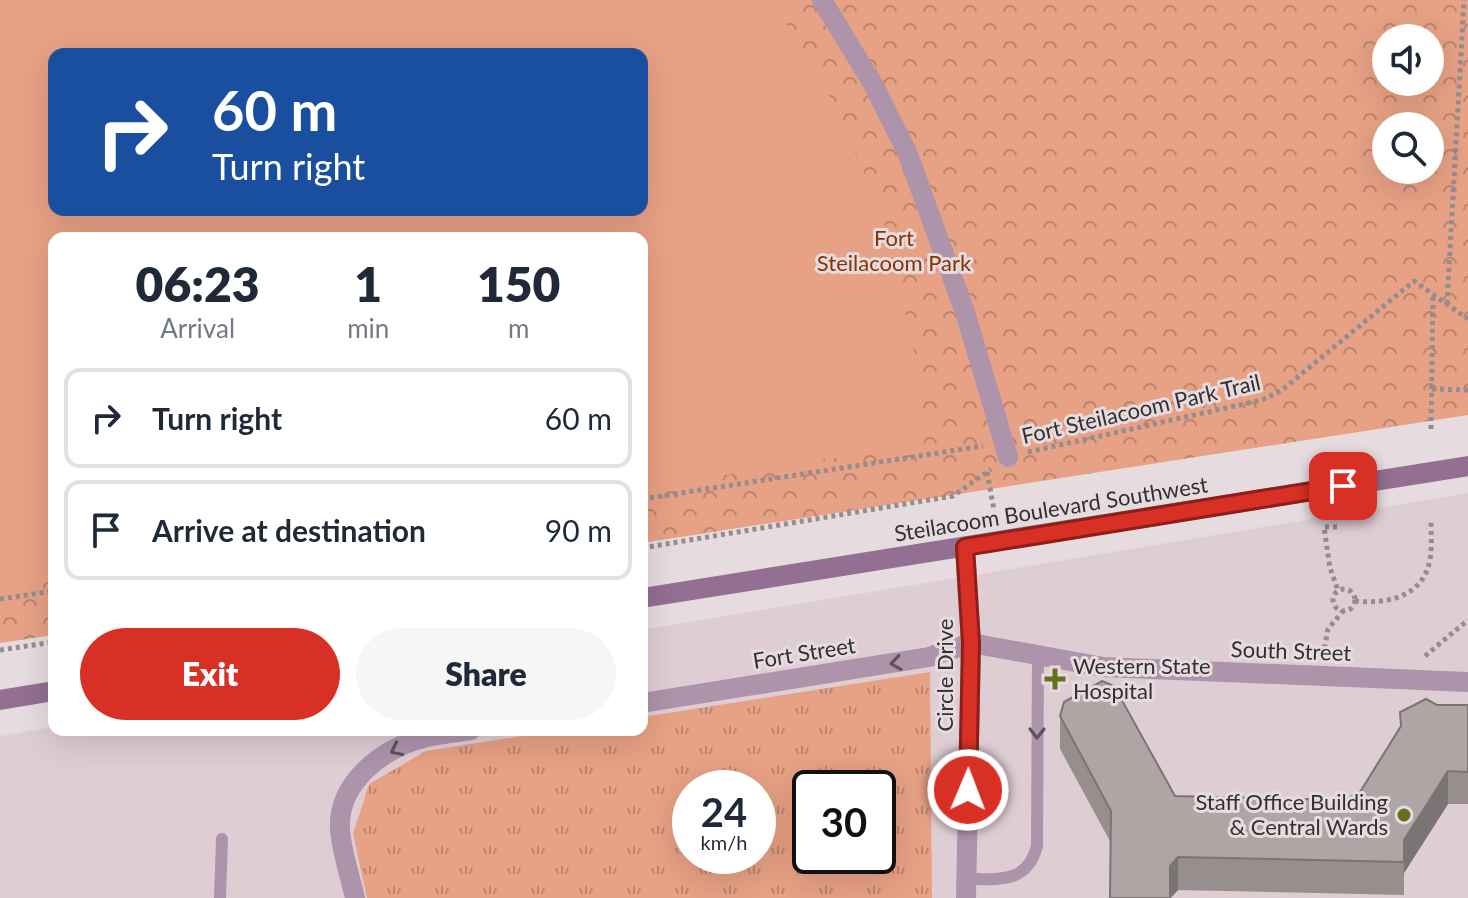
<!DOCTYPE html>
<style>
:root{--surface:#fff;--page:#f6f6f7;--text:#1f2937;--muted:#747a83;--line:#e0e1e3;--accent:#d93025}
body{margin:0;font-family:Lato,sans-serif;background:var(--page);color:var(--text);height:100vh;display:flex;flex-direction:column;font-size:30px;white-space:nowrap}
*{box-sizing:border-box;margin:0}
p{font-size:26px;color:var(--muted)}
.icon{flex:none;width:44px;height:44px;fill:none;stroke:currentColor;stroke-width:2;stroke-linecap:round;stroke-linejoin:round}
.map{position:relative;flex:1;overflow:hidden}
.panel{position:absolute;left:48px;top:232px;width:600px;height:504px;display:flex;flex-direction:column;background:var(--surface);border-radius:16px;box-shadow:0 8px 32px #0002}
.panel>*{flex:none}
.top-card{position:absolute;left:48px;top:48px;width:600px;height:168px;border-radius:16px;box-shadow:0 8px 32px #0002;background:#1a4fa0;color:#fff;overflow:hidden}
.buttons{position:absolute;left:1372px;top:24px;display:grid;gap:16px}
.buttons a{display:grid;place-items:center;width:72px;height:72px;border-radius:50%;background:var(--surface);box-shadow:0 8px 32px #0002;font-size:40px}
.speed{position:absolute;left:672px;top:770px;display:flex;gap:16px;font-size:40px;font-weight:700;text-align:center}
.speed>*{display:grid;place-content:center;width:104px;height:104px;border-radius:50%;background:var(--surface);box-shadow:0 8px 32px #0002;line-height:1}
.speed small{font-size:20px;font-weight:400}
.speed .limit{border:4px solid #111;border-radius:12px;background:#fff;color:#111}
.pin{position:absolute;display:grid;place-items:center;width:68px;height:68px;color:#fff;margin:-34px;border-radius:16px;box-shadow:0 4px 12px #0006}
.me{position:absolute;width:88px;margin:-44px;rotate:1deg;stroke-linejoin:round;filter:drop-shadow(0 0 6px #0008)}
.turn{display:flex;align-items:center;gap:28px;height:168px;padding:0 32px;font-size:36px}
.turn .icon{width:104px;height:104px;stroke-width:2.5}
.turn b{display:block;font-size:56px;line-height:68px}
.eta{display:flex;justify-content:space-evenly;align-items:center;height:136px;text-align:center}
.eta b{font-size:48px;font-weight:800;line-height:56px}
.primary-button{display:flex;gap:16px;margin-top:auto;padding:16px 32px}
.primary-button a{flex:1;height:92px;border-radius:48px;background:var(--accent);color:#fff;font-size:32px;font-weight:800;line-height:92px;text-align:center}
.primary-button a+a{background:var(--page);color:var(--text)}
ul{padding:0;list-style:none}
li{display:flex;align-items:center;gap:24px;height:100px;margin:0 16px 12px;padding:0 16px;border:4px solid var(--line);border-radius:16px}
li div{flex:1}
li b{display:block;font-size:30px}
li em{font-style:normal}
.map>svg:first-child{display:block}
.built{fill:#dfcdd4;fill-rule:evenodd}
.grass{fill:url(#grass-tufts);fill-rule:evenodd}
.park{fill:url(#park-crowns);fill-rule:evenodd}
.pitch{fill:#e7a185;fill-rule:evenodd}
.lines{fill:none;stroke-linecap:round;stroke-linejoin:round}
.path{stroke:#948c8e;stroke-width:5;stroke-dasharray:4 4;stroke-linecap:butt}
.lane{stroke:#ad94ab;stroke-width:12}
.street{stroke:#ad94ab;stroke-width:20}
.secondary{stroke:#936f92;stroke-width:20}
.wall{fill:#978e8e}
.shaded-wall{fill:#7b7474}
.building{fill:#b0a5a5;stroke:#7b7474;stroke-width:2}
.oneway{stroke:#5e535c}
.route-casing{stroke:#8d1f18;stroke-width:20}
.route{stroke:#d93025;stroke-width:14}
.poi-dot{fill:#64711b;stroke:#e6dcdf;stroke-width:3}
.labels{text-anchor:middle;stroke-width:6;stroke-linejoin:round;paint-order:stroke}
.park-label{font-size:22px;fill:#893203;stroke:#e6dcdf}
.street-label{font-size:22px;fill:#343031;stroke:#e6dcdf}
.poi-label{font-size:22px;fill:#343031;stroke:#e6dcdf;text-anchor:start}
</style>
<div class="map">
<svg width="1468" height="898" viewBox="0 0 1468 898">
<defs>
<pattern id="grass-tufts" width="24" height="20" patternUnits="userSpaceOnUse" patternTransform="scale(2)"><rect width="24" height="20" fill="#e7a185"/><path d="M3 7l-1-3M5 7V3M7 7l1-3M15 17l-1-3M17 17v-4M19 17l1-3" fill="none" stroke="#bc846d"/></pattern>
<pattern id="park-crowns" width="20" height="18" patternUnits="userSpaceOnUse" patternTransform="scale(2)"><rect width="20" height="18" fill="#e7a185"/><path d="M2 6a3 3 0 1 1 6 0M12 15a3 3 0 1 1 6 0" fill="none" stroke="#bc846d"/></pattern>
</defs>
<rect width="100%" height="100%" fill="#e6dcdf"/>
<!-- built -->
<path class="built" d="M1468,493V898H0V736L54,727V730H642V630ZM690,788H758V856H690ZM810,788H878V856H810Z"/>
<!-- grass -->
<path class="grass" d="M930,672L932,898H367L353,834L369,784L426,751L560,730H642V717ZM690,788H758V856H690ZM810,788H878V856H810Z"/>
<!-- park -->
<path class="park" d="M0,0H1468V415L642,543V238H54V635L0,643ZM1386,38H1430V82H1386ZM54,54H642V210H54ZM1386,126H1430V170H1386Z"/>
<!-- pitch -->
<path class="pitch" d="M0,0H771L824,83L881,210L921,379L924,444L642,488V238H54V581L0,590ZM54,54H642V210H54Z"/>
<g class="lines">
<!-- path -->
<g class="path">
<path d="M1447,304L1464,0"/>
<path d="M1432,389L1468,390"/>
<path d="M1431,429L1433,295"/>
<path d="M1028,452L1262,400L1282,390L1414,281L1468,319"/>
<path d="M987,472L994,510"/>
<path d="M642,499L983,446"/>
<path d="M1337,527H1324L1330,568L1338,590"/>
<path d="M642,548L953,496L991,469"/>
<circle cx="1344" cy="600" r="11"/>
<path d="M0,599L54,591"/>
<path d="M1355,601C1382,604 1416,599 1427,570C1433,556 1431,534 1431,519"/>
<path d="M0,650L54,642"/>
<path d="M1323,656L1328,629L1343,611"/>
<path d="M1425,656L1468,620"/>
</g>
<!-- lane -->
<g class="lane">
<path d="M966,879C999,879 1027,884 1037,846L1038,655"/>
<path d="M220,898L222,839"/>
</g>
<!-- street -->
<g class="street">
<path d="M822,0L873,84L907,152L965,312L1008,457"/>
<path d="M965,547L971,643L966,898"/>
<path d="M642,703L929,657L971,643L1103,667L1468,682"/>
<path d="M355,898C350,876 342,853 340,830C337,782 384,747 427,737C441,734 456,732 471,730"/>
</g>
<!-- secondary -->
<g class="secondary">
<path d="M642,598L1468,466"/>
<path d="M0,700L54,691"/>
</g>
</g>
<!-- wall -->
<path class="wall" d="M1437,705H1468V804H1448L1404,873V895L1178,890L1171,898H1110L1111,843L1060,749V716L1175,796L1345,800L1360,792L1400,727V712Z"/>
<!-- shaded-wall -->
<g class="shaded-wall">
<path d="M1448,771V804L1404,873V895V840Z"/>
<path d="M1178,857V890L1170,898V866Z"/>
</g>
<!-- building -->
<path class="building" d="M1102,681L1114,686L1175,796L1345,800L1360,792L1401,726L1400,712L1426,699L1437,705H1468V772L1448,771L1404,840V862L1178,857L1170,866V898H1110L1111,811L1060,716L1064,702Z"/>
<!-- one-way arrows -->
<defs><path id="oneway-chevron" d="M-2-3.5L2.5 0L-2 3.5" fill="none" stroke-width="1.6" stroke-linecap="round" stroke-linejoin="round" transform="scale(2)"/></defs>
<g class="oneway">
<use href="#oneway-chevron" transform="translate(896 663) rotate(171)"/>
<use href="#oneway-chevron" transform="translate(1037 733) rotate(90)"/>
<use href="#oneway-chevron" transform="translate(396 750) rotate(154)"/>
</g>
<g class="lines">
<defs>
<path id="route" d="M968,790L971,643L965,547L1343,486"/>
</defs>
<!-- route casing -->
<use href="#route" class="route-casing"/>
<!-- route -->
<use href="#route" class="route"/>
</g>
<!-- markers -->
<g class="poi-dot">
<path d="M1051 667h8v8h8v8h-8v8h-8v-8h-8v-8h8z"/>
<circle cx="1404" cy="815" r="8"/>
</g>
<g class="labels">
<!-- park labels -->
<g class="park-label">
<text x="894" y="246">Fort<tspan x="894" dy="25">Steilacoom Park</tspan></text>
</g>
<!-- street labels -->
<g class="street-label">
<text transform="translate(1141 409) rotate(-13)" y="8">Fort Steilacoom Park Trail</text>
<text transform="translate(1051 509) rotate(-9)" y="8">Steilacoom Boulevard Southwest</text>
<text transform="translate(1291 651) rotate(2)" y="8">South Street</text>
<text transform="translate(804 653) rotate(-9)" y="8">Fort Street</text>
<text transform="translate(945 675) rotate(-90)" y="8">Circle Drive</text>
</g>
<!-- poi labels -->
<g class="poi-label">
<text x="1073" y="674">Western State<tspan x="1073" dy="25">Hospital</tspan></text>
<text x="1388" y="810" text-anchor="end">Staff Office Building<tspan x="1388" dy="25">&amp; Central Wards</tspan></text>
</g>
</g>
</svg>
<div class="buttons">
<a><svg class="icon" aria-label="sound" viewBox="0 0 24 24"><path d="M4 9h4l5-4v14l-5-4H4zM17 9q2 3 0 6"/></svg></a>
<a><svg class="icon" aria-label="search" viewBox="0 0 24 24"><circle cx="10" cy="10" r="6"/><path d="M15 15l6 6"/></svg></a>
</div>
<div class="speed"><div>24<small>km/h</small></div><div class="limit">30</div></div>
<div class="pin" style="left:1343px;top:486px;background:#d93025"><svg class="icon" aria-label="arrive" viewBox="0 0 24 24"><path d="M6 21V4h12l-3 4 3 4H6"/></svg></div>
<svg class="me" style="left:968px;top:790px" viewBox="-20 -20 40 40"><circle r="17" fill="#d93025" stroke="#fff" stroke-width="3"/><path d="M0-11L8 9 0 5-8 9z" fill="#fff"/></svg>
<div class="top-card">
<div class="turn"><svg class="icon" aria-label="right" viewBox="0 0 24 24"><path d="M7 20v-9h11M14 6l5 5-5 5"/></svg><div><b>60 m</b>Turn right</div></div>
</div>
<section class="panel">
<div class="eta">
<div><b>06:23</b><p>Arrival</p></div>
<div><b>1</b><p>min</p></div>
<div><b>150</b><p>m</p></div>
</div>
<ul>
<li><svg class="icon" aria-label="right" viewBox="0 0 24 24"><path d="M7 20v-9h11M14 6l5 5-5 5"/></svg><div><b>Turn right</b></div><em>60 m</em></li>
<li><svg class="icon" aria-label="arrive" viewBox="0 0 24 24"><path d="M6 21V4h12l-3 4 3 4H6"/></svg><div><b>Arrive at destination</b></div><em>90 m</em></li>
</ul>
<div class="primary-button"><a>Exit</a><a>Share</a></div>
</section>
</div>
